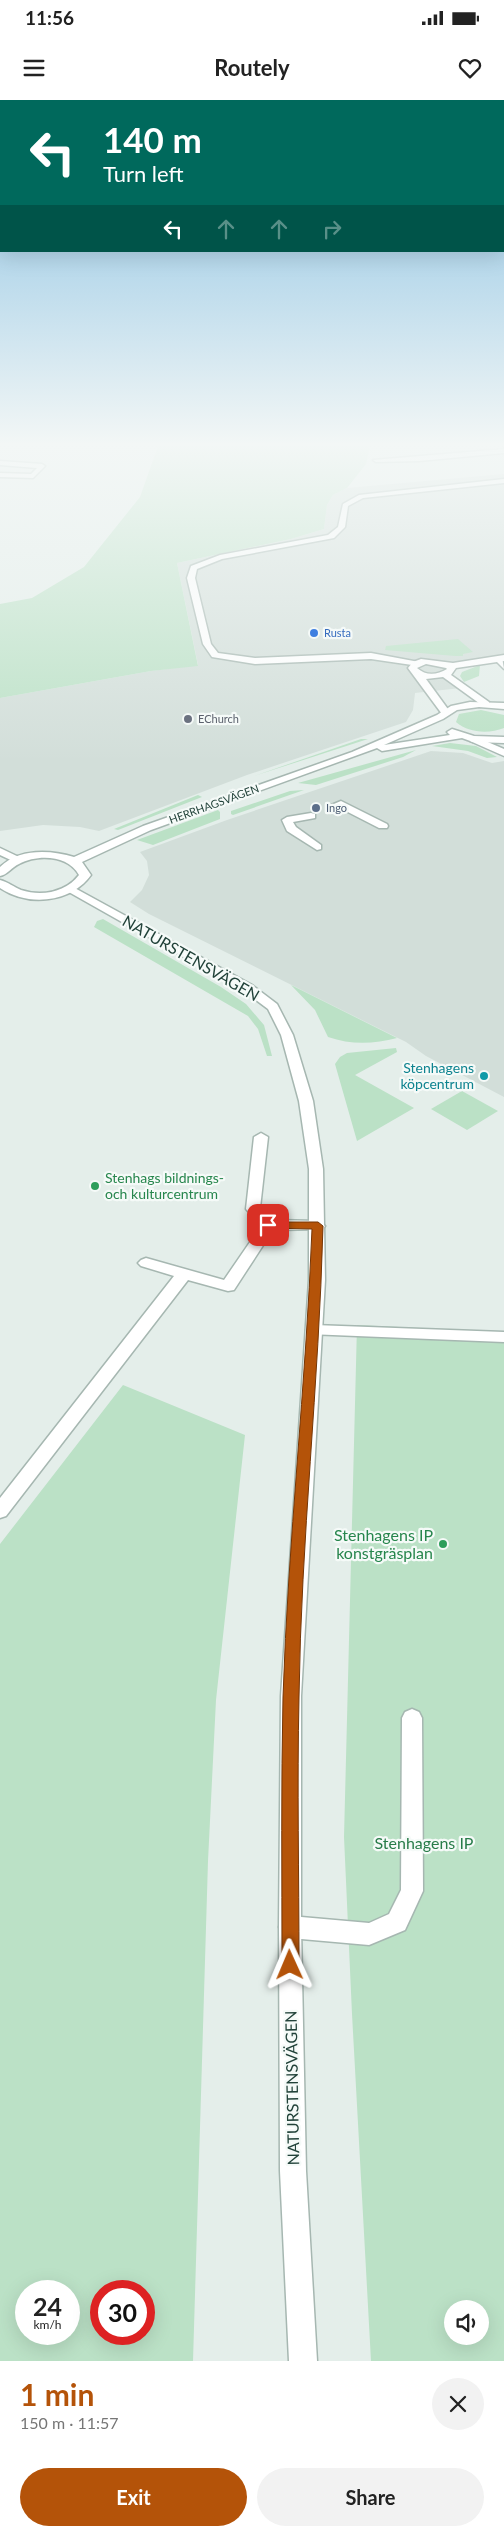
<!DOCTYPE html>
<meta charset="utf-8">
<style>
:root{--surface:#fff;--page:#f2f2f2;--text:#222;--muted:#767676;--accent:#b45309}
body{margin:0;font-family:Lato,sans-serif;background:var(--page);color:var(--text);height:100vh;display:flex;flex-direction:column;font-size:19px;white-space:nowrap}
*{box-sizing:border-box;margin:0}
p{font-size:16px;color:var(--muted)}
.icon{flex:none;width:28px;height:28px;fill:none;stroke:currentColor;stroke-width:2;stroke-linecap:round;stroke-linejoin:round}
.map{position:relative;height:2261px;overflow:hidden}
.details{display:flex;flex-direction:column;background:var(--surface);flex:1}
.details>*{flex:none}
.guide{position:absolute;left:0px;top:0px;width:505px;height:152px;box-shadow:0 5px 20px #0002;background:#00695c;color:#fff;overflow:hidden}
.tools{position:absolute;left:444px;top:2200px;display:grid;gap:10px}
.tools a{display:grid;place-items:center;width:45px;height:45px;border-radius:50%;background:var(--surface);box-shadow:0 5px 20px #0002;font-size:25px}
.speed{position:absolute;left:15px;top:2180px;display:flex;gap:10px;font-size:25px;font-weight:700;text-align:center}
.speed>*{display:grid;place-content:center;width:65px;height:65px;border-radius:50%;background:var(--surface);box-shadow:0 5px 20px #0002;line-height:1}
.speed small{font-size:12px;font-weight:400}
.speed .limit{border:8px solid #d22;background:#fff;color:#111}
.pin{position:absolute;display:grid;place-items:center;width:42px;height:42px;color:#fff;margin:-21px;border-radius:10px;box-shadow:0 2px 8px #0006}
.me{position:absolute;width:55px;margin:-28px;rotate:359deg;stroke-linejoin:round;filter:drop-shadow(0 0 4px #0008)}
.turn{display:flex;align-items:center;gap:18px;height:105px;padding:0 20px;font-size:22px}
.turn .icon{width:65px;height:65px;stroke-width:2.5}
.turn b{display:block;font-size:35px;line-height:42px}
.lanes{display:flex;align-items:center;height:48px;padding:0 20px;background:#0003;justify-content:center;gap:25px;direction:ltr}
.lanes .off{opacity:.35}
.round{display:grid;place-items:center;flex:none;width:52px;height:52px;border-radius:26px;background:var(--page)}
.headline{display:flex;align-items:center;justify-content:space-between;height:85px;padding:0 20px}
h1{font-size:30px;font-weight:700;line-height:38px;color:var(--accent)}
.action{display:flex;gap:10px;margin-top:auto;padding:10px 20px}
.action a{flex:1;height:58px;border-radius:30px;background:var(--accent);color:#fff;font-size:20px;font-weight:700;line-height:58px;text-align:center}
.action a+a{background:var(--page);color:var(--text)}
.status{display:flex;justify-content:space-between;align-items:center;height:35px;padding:0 25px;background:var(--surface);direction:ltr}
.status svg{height:14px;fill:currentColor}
header{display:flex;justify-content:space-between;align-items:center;height:65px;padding:0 20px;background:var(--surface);font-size:22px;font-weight:700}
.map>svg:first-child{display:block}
.built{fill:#d2ded9}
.green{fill:#bbe1c6;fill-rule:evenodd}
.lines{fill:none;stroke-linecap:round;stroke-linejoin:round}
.service-casing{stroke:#a6b7b1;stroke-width:3}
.minor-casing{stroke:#a6b7b1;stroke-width:3}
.tertiary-casing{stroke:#a6b7b1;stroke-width:3}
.service{fill:#fff;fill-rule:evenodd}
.minor{fill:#fff;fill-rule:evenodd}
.tertiary{fill:#fff;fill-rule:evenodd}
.route{fill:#b45309;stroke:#753606}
.shop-dot{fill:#3f7fe0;stroke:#f5faf8;stroke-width:2}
.worship-dot{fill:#6b7280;stroke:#f5faf8;stroke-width:2}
.service-dot{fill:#5c6f8a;stroke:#f5faf8;stroke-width:2}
.culture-dot{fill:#0f9aa8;stroke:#f5faf8;stroke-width:2}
.leisure-dot{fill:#2e9e5b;stroke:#f5faf8;stroke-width:2}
.labels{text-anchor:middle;stroke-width:4.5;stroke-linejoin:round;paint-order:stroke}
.far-shop-label{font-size:11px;fill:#366cbe;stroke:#f5faf8;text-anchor:start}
.far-worship-label{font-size:11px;fill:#5b616d;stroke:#f5faf8;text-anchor:start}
.far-street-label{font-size:11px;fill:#214239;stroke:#f5faf8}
.far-service-label{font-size:11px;fill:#4e5e75;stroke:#f5faf8;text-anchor:start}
.culture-label{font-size:14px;fill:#0d838f;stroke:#f5faf8;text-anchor:end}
.leisure-label{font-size:14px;fill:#27864d;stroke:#f5faf8;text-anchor:start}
.near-street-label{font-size:16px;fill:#214239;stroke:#f5faf8}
.near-leisure-label{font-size:16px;fill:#27864d;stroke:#f5faf8;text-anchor:end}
.near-park-label{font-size:16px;fill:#287c49;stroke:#f5faf8}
</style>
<div class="status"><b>11:56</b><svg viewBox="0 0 49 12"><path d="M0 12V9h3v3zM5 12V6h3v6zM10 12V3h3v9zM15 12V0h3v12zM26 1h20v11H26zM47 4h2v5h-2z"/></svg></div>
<header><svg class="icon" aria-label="menu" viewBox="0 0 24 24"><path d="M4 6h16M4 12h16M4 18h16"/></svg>Routely<svg class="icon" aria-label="heart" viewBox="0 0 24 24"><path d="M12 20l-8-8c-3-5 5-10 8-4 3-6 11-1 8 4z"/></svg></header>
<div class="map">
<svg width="504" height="2261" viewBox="0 0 504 2261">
<rect width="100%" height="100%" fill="#e4eeea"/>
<!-- built -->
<g class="built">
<path d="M504,374V558L451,566L446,575L461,588L415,593L413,610L406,622L247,675L99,731L80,727L43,725L0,731V598L151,571L198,565L177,463L291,439L324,429L327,405L333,395L347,388Z"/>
<path d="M431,651L463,653L492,663L504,661V997L426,956L406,942L149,814L130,802L142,790L149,775L147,761L140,752L227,720Z"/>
</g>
<!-- green -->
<g class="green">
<path d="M158,346H370L366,364L347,388L333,395L327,405L324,429L291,439L177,463L198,566L151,571L0,598V504L32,498L84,467L140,397Z"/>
<path d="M458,539L473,552L463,554V556H455L385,550L386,546Z"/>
<path d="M480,565L479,576L464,582L460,576L462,572Z"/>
<path d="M481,610L504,615V628C489,634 468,633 456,622L459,614Z"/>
<path d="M361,639H368L254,676Z"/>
<path d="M450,643L476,646L497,657L487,658L468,651L432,646Z"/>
<path d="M416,650L403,657L316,685L298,683Z"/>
<path d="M304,690L233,715L231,714V711L290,691Z"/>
<path d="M198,695L202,697L118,730L114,729Z"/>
<path d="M218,710L220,712V719L153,745L137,740Z"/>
<path d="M103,819L221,887L246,904L264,925L272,956H267L258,929L248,916L94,827L97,821Z"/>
<path d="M291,885L397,938C374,944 351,945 328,937L315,910Z"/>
<path d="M396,948L397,952L355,975L414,1008L357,1041L335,964L340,957L347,953Z"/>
<path d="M462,991L498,1011L467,1030L431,1009Z"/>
<path d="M357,1225L504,1232V2261H371L352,1914L344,1737ZM452,2209H480V2236H452Z"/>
<path d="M123,1285L245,1335L216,1600L208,1761L193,2261H0V1444ZM26,2191H69V2234H26ZM101,2191H144V2234H101Z"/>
</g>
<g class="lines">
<defs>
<g id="service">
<path d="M0,361L42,364L45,366L33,378L0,377V373L31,374L37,368L0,365Z"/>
<path d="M504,379V383L363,398L348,406L345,427L334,438L222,459L197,469L195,478L211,544L218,553L255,558L371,553L419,562V566L371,559L255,564L212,557L203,544L187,478L191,466L220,455L328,435L338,427L343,404L359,395Z"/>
<path d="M496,557H502L504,569L496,561Z"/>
<path d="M470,637H476L504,649V656L470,641Z"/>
<path d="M341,701L387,724L388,726L387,728H379L340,708L334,709L329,706Z"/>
<path d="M311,713L315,714V718L293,722L296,727L321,745V749L317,750L287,731L282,720L287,717Z"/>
<path d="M261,1033L268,1037L260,1108L273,1120L318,1121L325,1126L323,1129L273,1130L234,1190L228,1191L188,1180L6,1416L0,1418V1398L174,1176L141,1166L138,1163L141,1160L146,1158L224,1180L261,1126L246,1109L254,1037Z"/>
<path d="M314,1225L504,1232V1242L308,1234L306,1230L308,1226Z"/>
<path d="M412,1609L419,1612L422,1618L423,1791L405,1830L369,1845L290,1838L282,1835L279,1827L282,1819L290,1816L369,1823L389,1814L401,1790L402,1618L405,1612Z"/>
</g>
<g id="minor">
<path d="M504,349V353L419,361L376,362L373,360Z"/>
<path d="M504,555V561L456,568L451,575L489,602V606H483L443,577L426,579L450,612L445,615L442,614L408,568L413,562L421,559L453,563ZM426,564L446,568L447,569C437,575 426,576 417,568Z"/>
<path d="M0,748L21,758L22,760L17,763L0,755Z"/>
<path d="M71,786L252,885L277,904L293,935L313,1001L323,1069L325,1180L301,1596V1827L306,2071L317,2261H289L280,2071L279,1827L281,1596L309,1180V1069L299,1001L281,935L268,909L244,891L67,791L65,789Z"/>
</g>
<path id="tertiary" d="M470,602L504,603V609L479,607L457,610L443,619L384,645L450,635L447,632L452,629L474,636L504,637V643L473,642L462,638L382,651L377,648L151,730L82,762L91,775C71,803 28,807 0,788V780C8,782 14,787 21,790C42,797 66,792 79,775C68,755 38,754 19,764C12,767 7,775 0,776V767C19,748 51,750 74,757L143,726L352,652L437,615L451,606Z"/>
</defs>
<!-- service casing -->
<use href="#service" class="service-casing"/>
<!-- minor casing -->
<use href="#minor" class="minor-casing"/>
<!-- tertiary casing -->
<use href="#tertiary" class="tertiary-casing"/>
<!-- service -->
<use href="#service" class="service"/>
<!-- minor -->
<use href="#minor" class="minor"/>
<!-- tertiary -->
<use href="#tertiary" class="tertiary"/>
</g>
<!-- sky -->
<linearGradient id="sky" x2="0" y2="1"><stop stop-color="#81bde1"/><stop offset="0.52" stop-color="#f3f7f6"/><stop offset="1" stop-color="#f3f7f6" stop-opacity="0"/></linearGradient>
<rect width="504" height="662" fill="url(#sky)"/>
<!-- route -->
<path class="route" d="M268,1122H318L323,1126C319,1283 301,1440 299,1597C297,1686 299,1775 299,1865L296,1871L290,1873L284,1871L282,1865C282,1775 281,1686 283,1597C288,1441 306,1285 312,1129L264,1128L263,1125Z"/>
<!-- markers -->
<circle class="shop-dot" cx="314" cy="533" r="5"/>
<circle class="worship-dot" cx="188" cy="619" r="5"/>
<circle class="service-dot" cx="316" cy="708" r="5"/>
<circle class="culture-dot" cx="484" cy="976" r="5"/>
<g class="leisure-dot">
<circle cx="95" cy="1086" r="5"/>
<circle cx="443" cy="1444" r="5"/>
</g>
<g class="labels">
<!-- far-shop labels -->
<g class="far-shop-label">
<text x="324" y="537">Rusta</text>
</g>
<!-- far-worship labels -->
<g class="far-worship-label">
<text x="198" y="623">EChurch</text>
</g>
<!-- far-street labels -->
<g class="far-street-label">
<text transform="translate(214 704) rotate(-20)" y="4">HERRHAGSVÄGEN</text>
</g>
<!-- far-service labels -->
<g class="far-service-label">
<text x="326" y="712">Ingo</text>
</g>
<!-- culture labels -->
<g class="culture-label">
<text x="474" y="973">Stenhagens<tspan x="474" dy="16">köpcentrum</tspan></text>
</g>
<!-- leisure labels -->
<g class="leisure-label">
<text x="105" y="1083">Stenhags bildnings-<tspan x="105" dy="16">och kulturcentrum</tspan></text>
</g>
<!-- near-street labels -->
<g class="near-street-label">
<text transform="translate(191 858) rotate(30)" y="6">NATURSTENSVÄGEN</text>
<text transform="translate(292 1988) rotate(-91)" y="6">NATURSTENSVÄGEN</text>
</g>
<!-- near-leisure labels -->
<g class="near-leisure-label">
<text x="433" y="1441">Stenhagens IP<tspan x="433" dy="18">konstgräsplan</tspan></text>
</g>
<!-- near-park labels -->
<g class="near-park-label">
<text x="424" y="1749">Stenhagens IP</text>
</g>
</g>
</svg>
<div class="tools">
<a><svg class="icon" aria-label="sound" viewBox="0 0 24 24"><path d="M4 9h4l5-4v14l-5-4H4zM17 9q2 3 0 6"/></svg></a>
</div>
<div class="speed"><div>24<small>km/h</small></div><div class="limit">30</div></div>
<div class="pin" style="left:268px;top:1125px;background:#d93025"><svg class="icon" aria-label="arrive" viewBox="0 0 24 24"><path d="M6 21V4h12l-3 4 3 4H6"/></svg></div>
<svg class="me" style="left:290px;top:1865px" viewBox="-20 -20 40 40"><path d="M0-17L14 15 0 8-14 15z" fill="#b45309" stroke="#fff" stroke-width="4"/></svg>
<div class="guide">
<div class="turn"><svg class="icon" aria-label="left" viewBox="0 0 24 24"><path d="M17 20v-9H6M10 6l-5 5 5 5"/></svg><div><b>140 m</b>Turn left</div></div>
<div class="lanes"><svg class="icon" aria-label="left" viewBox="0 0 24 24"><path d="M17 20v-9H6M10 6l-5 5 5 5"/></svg><svg class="icon off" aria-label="ahead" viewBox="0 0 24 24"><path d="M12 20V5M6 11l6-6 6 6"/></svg><svg class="icon off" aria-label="ahead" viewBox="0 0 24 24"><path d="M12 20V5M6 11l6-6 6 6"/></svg><svg class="icon off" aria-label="right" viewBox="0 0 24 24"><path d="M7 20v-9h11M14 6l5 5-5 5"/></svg></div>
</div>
</div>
<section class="details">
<div class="headline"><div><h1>1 min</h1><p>150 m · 11:57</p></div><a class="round"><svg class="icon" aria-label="close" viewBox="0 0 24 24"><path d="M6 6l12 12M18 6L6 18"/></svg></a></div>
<div class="action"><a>Exit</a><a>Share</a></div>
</section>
